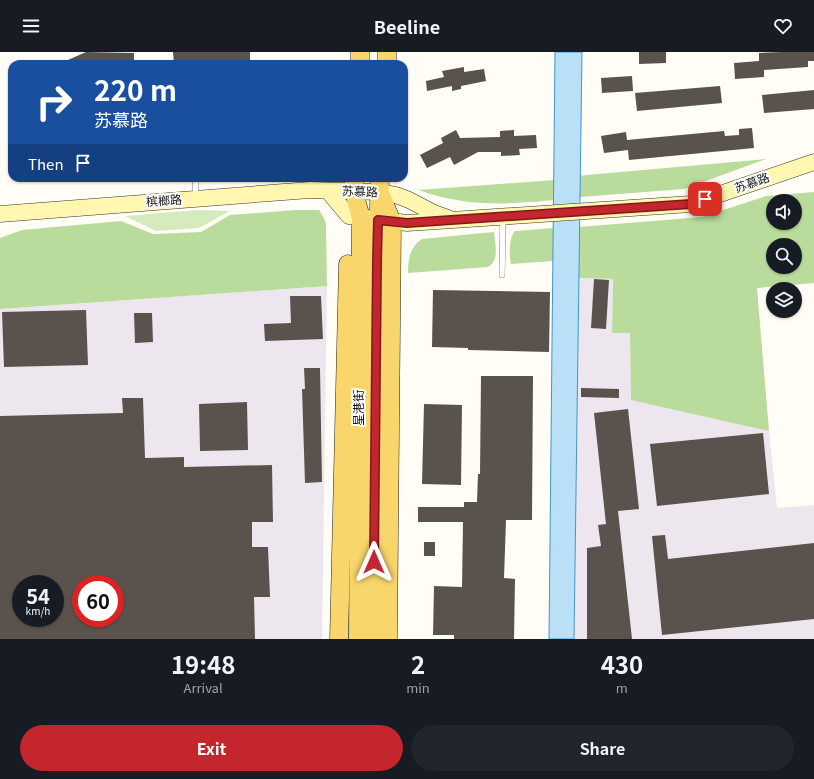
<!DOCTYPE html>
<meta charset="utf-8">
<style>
:root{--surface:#171b24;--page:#20242c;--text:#f1f3f6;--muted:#9ea1a6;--accent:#c4262e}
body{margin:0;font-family:Georgia,"Noto Sans SC",serif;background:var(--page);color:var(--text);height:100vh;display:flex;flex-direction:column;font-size:15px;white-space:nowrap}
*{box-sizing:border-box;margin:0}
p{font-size:13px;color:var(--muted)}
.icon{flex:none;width:22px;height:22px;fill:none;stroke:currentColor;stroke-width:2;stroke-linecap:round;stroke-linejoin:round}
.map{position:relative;height:587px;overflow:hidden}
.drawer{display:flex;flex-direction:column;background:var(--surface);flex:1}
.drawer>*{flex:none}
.banner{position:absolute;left:8px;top:8px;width:400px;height:122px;border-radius:12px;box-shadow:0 1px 3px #0004;background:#1a4fa0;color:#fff;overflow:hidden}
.fabs{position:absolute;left:766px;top:142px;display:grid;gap:8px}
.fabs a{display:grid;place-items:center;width:36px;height:36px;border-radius:50%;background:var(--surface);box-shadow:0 1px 3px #0004;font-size:20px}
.speed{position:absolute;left:12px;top:523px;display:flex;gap:8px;font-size:20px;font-weight:700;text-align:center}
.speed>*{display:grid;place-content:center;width:52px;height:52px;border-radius:50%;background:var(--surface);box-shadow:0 1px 3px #0004;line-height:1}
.speed small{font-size:10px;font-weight:400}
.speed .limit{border:6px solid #d22;background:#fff;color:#111}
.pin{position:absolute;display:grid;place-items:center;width:34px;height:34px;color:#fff;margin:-17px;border-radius:8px;box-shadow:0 2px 6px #0006}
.me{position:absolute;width:44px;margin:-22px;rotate:0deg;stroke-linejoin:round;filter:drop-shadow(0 0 3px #0008)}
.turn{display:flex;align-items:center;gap:14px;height:84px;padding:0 20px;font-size:18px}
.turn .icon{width:52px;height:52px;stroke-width:2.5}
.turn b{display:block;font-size:28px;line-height:34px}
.then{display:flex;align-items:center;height:38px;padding:0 20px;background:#0003;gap:8px;font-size:15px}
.eta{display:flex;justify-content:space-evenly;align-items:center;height:68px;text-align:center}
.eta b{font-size:24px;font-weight:700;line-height:28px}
.action{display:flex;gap:8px;margin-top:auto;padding:8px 20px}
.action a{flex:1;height:46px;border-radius:24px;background:var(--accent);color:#fff;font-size:16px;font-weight:700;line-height:46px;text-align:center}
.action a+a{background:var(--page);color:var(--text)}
header{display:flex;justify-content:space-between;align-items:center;height:52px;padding:0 20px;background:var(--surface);font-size:18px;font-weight:700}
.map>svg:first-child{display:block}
.industrial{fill:#eee6ef;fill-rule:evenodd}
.green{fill:#d5ebbd}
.forest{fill:#b9dc9c;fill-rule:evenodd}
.water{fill:#b9e0f7;stroke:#3f96cf}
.building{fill:#5a524d;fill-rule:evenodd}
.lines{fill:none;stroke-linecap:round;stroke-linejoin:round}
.service-casing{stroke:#444;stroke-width:6}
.secondary-casing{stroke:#333;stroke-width:17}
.primary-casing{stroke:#222;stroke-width:19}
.service{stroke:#fff;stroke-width:5.5}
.secondary{stroke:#fff6b0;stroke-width:16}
.primary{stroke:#f9d66b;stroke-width:18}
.route-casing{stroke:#7f191e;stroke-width:10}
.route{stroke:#c4262e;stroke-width:7}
.labels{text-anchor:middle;stroke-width:4;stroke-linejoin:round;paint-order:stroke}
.street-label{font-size:12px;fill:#111;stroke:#fff}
</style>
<header><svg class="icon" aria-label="menu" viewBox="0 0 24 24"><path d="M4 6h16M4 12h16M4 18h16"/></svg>Beeline<svg class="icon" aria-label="heart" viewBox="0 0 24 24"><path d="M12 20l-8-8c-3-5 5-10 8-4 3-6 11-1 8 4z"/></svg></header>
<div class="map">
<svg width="814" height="587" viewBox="0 0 814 587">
<rect width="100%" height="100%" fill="#fffdf5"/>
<!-- industrial -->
<g class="industrial">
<path d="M579,226L613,227L612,281H630L632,348L769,379L777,456L814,453V587H574Z"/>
<path d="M327,234L322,587H0V257ZM21,532H55V566H21ZM81,532H115V566H81Z"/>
</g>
<!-- green -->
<path class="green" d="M198,158L230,159L199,176L156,179L125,164Z"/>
<!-- forest -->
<g class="forest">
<path d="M766,107L684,137L580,145V124L587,123Z"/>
<path d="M554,128L553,148C502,153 468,155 418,138Z"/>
<path d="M814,140V231L757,236L769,379L631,348L630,281H612L613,227L579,226V175L702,165L766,144ZM773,149H795V171H773ZM773,193H795V215H773Z"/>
<path d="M295,158H319L324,166L326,172L327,234L0,257V186L22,178L121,169L153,182L201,180L230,163Z"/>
<path d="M553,176V209L511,212C509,204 509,185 515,179Z"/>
<path d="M494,180C495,192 500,208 488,215L408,221C408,207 410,195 422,187Z"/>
</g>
<!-- water -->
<path class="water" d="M555,0H582L574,587H549Z"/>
<!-- building -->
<g class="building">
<path d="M86,0L134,1V12H59Z"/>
<path d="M173,0H250V12H174Z"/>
<path d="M639,0H666V11L639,12Z"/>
<path d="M782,0H814V9H808V15L764,18V25L735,27L734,11L759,9V1Z"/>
<path d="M464,15V20L484,17L486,29L461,34V37L452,39V34L427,39L426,29L444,25L442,19Z"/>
<path d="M632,24L633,39L602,41L601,26Z"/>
<path d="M720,34L722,51L637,59L635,41Z"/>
<path d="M814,38V57L764,61L762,43Z"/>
<path d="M752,76L754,96L629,108L628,98L604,101L601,84L626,80L627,88L724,79L725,84L739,83V77Z"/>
<path d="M456,78L460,86L500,85V79L514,78V84L536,83L537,96L519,97L520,103L501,104V100H478L454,113L450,105L427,116L420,103L443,91L441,86Z"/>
<path d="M594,227L609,228L606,277L591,276Z"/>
<path d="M433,238L550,240L549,300L468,298V296L432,295Z"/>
<path d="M290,244H321L323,287L265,289L264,272L291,271Z"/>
<path d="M86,258L88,313L4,315L2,260Z"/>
<path d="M134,261H152L153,290L135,291Z"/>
<path d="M304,316H320L322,430L305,431L302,337H305Z"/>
<path d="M481,324H533L532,468H506L504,526L515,527L514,587H454V583H433L434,534L462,535L463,470H418V455H464V450H477L478,422H480Z"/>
<path d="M581,336L619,337V346L581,345Z"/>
<path d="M122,346H143L145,406L184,405V415L272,413L273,470H252V495H268L270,545H254L255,587H0V364L123,361ZM21,532H55V566H21ZM81,532H115V566H81Z"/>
<path d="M247,350L248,398L200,399L199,352Z"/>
<path d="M424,352L462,353L461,433L422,432Z"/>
<path d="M628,357L639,457L618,459L632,587H587V496L601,494L598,473L606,472L594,361Z"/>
<path d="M763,381L769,442L657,454L650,392Z"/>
<path d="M665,483L668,507L814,491V567L662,583L652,484Z"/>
<rect x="424" y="490" width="11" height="14"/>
</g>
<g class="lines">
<defs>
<g id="service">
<path d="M195,126L196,145"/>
<path d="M502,223L503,166"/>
</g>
<g id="secondary">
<path d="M328,139L349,164L407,171L691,152L814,110"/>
<path d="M0,162L310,138L380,140L396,143L409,148L434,161L448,166"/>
</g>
<g id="primary">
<path d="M360,12V0"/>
<path d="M387,12V0"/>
<path d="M354,126V140L361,166L358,587"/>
<path d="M381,144L392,170L388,587"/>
<path d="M339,587L348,212"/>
<path d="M374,587L377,209L380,126"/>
</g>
</defs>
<!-- service casing -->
<use href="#service" class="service-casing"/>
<!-- secondary casing -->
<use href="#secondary" class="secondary-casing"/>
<!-- primary casing -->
<use href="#primary" class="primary-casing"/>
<!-- service -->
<use href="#service" class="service"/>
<!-- secondary -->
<use href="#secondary" class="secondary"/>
<!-- primary -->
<use href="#primary" class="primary"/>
</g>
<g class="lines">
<defs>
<path id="route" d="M374,510L377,209L378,168L407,171L691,152L705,147"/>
</defs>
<!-- route casing -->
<use href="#route" class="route-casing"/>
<!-- route -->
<use href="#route" class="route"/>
</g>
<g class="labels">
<!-- street labels -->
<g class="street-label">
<text transform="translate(752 131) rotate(-19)" y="4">苏慕路</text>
<text transform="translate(360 140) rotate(2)" y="4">苏慕路</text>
<text transform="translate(164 149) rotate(-4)" y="4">槟榔路</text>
<text transform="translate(359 356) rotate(-90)" y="4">星港街</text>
</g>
</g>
</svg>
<div class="fabs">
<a><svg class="icon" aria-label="sound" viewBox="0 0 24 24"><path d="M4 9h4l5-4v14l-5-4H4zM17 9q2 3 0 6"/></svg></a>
<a><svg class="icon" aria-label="search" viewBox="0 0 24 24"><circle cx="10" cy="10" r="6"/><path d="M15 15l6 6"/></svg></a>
<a><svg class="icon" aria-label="layers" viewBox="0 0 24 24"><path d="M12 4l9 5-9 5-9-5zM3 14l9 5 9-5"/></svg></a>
</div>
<div class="speed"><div>54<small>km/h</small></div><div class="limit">60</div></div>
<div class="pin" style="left:705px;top:147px;background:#d93025"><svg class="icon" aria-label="arrive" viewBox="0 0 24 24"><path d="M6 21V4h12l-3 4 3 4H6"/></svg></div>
<svg class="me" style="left:374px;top:510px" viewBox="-20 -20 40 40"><path d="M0-17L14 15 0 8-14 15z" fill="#c4262e" stroke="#fff" stroke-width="4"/></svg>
<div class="banner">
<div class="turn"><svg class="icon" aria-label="right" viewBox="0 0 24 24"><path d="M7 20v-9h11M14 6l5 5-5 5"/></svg><div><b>220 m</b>苏慕路</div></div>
<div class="then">Then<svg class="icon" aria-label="arrive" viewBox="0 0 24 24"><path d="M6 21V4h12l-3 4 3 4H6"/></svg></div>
</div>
</div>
<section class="drawer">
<div class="eta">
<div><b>19:48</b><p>Arrival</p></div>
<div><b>2</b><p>min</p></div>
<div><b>430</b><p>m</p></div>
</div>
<div class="action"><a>Exit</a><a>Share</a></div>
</section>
